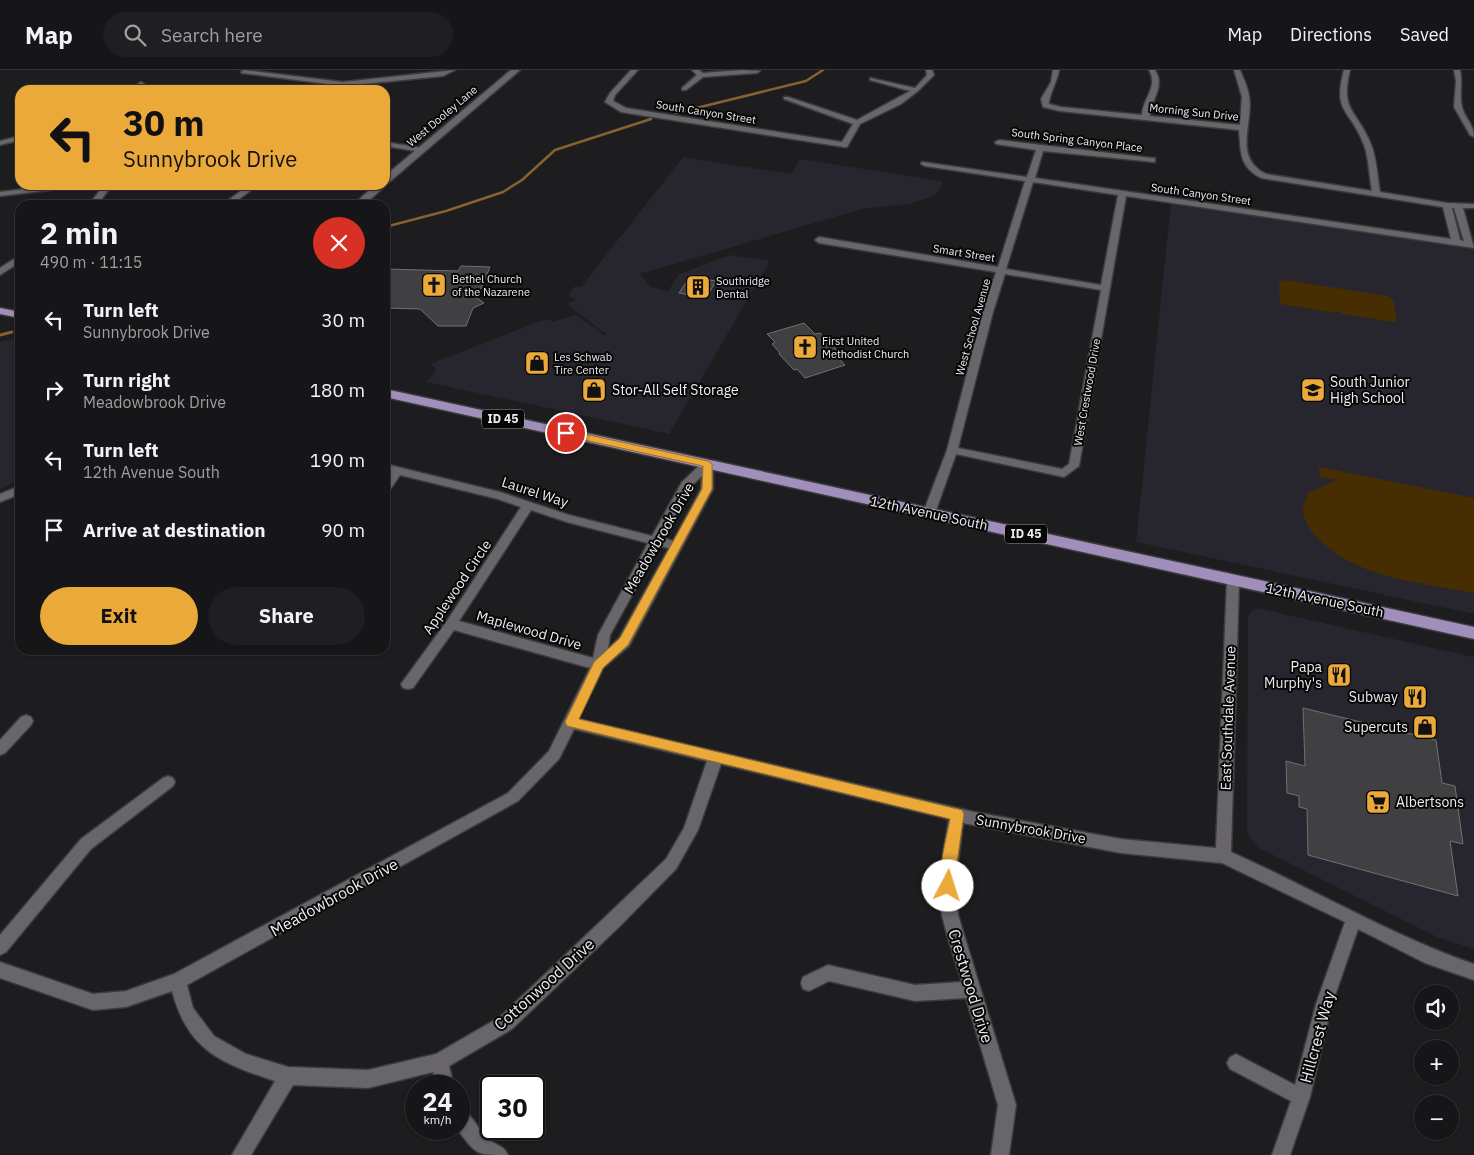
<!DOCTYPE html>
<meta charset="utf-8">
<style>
:root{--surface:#161517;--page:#1f1e20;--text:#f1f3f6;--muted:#9e9fa1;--line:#353436;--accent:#eba93a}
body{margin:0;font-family:"IBM Plex Sans",sans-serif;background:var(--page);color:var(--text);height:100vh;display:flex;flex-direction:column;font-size:19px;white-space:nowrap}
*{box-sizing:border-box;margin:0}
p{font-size:16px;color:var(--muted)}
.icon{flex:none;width:28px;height:28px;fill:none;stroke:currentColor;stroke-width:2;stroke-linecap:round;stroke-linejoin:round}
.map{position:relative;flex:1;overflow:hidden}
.drawer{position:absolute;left:15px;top:130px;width:375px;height:455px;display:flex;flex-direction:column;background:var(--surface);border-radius:15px;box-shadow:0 1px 4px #0004,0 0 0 1px var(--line)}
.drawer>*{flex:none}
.top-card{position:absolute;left:15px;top:15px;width:375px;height:105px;border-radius:15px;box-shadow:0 1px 4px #0004,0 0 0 1px var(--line);background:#eba93a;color:#111;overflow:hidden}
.buttons{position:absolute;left:1414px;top:915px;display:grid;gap:10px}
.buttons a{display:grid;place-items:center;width:45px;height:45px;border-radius:50%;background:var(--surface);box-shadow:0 1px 4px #0004,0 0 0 1px var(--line);font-size:25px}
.speed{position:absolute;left:405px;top:1005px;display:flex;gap:10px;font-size:25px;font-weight:700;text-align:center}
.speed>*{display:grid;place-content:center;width:65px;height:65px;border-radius:50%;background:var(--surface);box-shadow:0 1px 4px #0004,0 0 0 1px var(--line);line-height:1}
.speed small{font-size:12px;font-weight:400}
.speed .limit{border:2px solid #111;border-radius:8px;background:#fff;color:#111}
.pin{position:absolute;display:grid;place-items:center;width:42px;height:42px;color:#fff;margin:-21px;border:2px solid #fff;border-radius:50%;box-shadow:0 1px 5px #0007}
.me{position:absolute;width:55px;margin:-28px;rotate:5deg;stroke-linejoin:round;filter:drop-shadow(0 0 4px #0008)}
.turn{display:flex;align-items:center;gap:18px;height:105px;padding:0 25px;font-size:22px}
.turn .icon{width:65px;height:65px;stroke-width:2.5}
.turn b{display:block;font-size:35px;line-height:42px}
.round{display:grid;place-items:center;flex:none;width:52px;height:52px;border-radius:26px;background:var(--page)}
.summary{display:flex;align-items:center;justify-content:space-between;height:85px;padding:0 25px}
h1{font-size:30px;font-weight:700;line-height:38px}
.button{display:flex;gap:10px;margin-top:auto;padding:10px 25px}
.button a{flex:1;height:58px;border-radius:30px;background:var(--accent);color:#111;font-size:20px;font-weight:700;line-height:58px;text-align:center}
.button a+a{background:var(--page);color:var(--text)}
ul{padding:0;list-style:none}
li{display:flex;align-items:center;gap:15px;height:70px;padding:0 25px}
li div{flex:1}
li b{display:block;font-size:19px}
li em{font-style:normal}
header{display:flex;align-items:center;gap:30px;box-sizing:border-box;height:70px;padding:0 25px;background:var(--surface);border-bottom:1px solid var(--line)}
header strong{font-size:24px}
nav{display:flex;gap:28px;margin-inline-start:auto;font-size:18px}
.search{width:350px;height:45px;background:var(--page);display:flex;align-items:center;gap:12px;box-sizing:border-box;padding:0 18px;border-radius:28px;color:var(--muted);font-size:19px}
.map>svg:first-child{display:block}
.built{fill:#27252d}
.green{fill:#472e02}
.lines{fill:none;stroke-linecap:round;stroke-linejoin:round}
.stream-far1{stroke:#846330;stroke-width:2.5}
.stream{stroke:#846330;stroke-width:3}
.building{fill:#403f42;stroke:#717073}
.street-casing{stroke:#3b3a3c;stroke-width:3}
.secondary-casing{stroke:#3b3a3c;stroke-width:3}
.primary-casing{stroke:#3b3a3c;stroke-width:3}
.street{fill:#68666a;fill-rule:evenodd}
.secondary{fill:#68666a;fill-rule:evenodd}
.primary{fill:#a08fba;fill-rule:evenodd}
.route{fill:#eba93a;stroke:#996e26}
.labels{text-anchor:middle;stroke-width:4;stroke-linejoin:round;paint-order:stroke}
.far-street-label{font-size:11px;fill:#eeedef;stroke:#070708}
.far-poi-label{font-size:11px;fill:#eeedef;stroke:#070708;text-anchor:start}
.shield{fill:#070708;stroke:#a9a8aa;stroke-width:1}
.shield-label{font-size:12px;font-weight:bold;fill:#eeedef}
.poi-label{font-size:14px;fill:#eeedef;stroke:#070708;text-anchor:start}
.street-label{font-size:14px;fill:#eeedef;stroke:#070708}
.near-street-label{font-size:16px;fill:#eeedef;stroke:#070708}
</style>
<header>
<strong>Map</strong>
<div class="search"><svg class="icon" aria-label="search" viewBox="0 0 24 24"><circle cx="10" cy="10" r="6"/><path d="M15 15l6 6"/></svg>Search here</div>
<nav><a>Map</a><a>Directions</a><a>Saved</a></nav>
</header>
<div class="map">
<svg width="1474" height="1085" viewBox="0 0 1474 1085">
<rect width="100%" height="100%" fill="#1d1c1f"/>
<!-- built -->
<g class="built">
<path d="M683,87L791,104L800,89L942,111V115L939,121L933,126L909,134L862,139L640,204L651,217L668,221L679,204L730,185L770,191L669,364L426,312L437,300L430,294L540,251L549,249L552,252L575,245L602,262L601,264L607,265L567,234L576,230L568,225L575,216L581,217Z"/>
<path d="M1171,132L1474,177V544L1136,472Z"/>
<path d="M20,267V409L0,419V272Z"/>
<path d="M1253,539H1261L1474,587V879L1437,867L1261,779L1249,767L1247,758L1248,546Z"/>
</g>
<!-- green -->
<g class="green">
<path d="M1285,210L1388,226L1393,230L1397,250L1394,252L1343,244L1338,241L1334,243L1280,234L1279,212Z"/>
<path d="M1319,397L1474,428V523C1420,512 1354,509 1315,465C1309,459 1302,447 1303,438C1304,433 1306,428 1308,423L1336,410L1320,407Z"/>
</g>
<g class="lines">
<!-- stream-far1 -->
<g class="stream-far1">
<path d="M676,43L806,11L823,0"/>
<path d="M385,157L446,141L503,122L522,110L555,80L651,49"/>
</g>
<!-- stream -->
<path class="stream" d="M0,265L12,262"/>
</g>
<!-- building -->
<g class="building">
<path d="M461,196L490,197L477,228L484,233L473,238L466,256H438L420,239L385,238V199L458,201Z"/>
<path d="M690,207L716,211L706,228L679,223Z"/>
<path d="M804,253L815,264L820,263L838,281L833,282L845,295L805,308L797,299L794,300L779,284L780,283L772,274L775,272L767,264Z"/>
<path d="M1303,638L1436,670L1442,713L1455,716L1463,774L1450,771L1458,826L1308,785L1307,739L1299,737V726L1287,723L1286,691L1305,696Z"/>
</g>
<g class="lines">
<defs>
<g id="street">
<path d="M244,0L343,12L455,0L443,6L343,16L242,3L241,2Z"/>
<path d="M631,0H638L615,25L613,31L626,38L842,72L853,54L784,29V27H788L857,50L910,21L870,10V8L915,18L927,5L926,0H932L934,5L918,21L901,34L860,54L847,77H844L621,42L605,32L610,23Z"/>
<path d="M692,0H699L703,3L742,0L760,1L757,3L703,7L686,20H682V18L697,5Z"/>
<path d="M1053,0H1059C1058,10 1048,27 1049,34L1061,37L1142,45C1142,29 1159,17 1149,0H1155C1166,17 1150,30 1150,46L1240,55L1242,27L1234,0H1240C1243,8 1248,17 1249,26C1254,53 1232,87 1266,104L1372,121C1369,105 1369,89 1364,75C1351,39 1332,44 1344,0H1350C1340,41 1356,39 1370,72C1377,88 1377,105 1380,122L1447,133L1474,134V138H1463L1474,178L1126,126L1079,396L1064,407L956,384L935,443L929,447L923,443L947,380L983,242L996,202L819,173L815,170L819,167L998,197L1025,111L925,96L921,94L922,92L1027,107L1036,80L996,74L995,72L999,70L1152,88H1155V92L1043,81L1035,108L1451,169L1443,137L1261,108C1239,96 1241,83 1239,60L1060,41L1043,37L1041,29L1051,12ZM1033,112L1118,125L1101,215L1006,199ZM1452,138H1454L1464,171L1460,170ZM1005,204L1101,220L1069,394L1062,399L958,378L993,242Z"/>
<path d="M1454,0H1460C1463,12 1459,27 1462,37C1465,49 1474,54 1474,67L1470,65L1454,37L1456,11Z"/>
<path d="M141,12L144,14V20H138V14Z"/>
<path d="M20,66V70L0,75V71Z"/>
<path d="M385,72L422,78L426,80L422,82L385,76Z"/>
<path d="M55,115H79L75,117L0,126V122Z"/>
<path d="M104,115H112L97,135H89Z"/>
<path d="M249,115H258L231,135H222Z"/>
<path d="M20,185V192L0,205V198Z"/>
<path d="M708,390L713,394V419L629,576L603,598L578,649L974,742L1121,769L1216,778L1227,510L1233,506L1239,510L1231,782C1312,818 1390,865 1474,894V910L1425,893L1358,859L1332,934L1310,1027L1290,1085H1272L1291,1031L1230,999L1227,993L1230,987L1236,984L1295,1015L1316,934L1345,852L1222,793L1121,783L963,753L956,807L958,845L1016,1035L1009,1085H991L998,1035L966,928L915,931L829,911L809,921L803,919L801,913L803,907L828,895L915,915L962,912C955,890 947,867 942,845C936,814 944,780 949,749L721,694L698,760L676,799L620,856L512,959L449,996L454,1016H436L433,1002L368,1018L293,1015L251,1085H232L275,1011C221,993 188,981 172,921L126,937L93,940L0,908V892L93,924L126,921L174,904L508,723L549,681L590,598L454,560L413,618L408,619L403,618L401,614L447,551L521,437L498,429L400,405L389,421L385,422V410L391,403L385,402V394L500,422L569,445L652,466L682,412L704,391ZM702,406L701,419L673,471L663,468L690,417ZM531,440L567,452L648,473L598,565L593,588L459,551ZM659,476L669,478L619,568L608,579L610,565ZM574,659L707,691L684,758L666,789L500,947L436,984L368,1000L288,997L246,984L214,966L193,938L187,915L518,731L559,689Z"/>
<path d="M20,416V424L0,432V424Z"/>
<path d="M26,645L31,647L33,651L31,655L5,683L0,685V670L21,647Z"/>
<path d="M168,706L173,708L175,712L173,716L91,779L6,882L0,885V865L81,769L163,708Z"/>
<path d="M459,1038C472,1043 477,1058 487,1068C494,1075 504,1075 508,1085C475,1085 477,1085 457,1059H459Z"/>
</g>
<path id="secondary" d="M511,0H520L388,113L385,114L386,115L384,117L364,135H353L375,115H385V106Z"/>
<g id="primary">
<path d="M0,238L20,242V248L0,244Z"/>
<path d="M385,319L1474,557V569L385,327Z"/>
</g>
</defs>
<!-- street casing -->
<use href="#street" class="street-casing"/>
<!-- secondary casing -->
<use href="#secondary" class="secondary-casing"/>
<!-- primary casing -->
<use href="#primary" class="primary-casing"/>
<!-- street -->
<use href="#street" class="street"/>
<!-- secondary -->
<use href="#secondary" class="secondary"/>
<!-- primary -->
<use href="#primary" class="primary"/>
</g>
<!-- route -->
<path class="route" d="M562,360H566L708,391L712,394V419L628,575L603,598L579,649L962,740L964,744L953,820L948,822L943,820C936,804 947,766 950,749L567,656L565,652L594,592L620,568L702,419L703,396L566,366L562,365Z"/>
<!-- icons -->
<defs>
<symbol id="church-square" viewBox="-11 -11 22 22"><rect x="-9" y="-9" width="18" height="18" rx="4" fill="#eba93a" stroke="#070708"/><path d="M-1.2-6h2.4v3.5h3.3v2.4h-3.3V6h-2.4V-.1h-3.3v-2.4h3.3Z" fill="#111"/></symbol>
<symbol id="building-square" viewBox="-11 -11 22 22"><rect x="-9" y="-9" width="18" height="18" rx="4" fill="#eba93a" stroke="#070708"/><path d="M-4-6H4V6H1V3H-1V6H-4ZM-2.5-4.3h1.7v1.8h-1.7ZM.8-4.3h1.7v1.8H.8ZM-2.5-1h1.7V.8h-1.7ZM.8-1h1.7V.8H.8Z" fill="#111"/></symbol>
<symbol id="shop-square" viewBox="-11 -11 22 22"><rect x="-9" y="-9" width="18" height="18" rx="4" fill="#eba93a" stroke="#070708"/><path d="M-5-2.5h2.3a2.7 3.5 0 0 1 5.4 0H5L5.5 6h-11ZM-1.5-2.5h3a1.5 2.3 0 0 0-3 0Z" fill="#111"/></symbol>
<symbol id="school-square" viewBox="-11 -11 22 22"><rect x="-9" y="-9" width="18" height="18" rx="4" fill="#eba93a" stroke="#070708"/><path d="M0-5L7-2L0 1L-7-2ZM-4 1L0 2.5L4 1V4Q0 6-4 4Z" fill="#111"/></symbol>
<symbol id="restaurant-square" viewBox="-11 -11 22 22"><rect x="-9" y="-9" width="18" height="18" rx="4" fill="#eba93a" stroke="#070708"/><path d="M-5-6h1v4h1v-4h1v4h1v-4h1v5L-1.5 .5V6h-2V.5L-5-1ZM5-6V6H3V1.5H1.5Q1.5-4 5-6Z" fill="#111"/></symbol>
<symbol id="supermarket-square" viewBox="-11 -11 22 22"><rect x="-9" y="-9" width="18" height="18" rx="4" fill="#eba93a" stroke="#070708"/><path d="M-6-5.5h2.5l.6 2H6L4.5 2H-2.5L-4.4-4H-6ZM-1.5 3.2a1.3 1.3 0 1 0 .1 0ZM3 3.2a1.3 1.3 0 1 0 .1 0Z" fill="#111"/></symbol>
</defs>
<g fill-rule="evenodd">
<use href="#church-square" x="420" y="201" width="28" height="28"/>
<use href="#building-square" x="684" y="203" width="28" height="28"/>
<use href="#church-square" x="791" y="263" width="28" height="28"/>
<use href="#shop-square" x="523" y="279" width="28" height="28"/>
<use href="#shop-square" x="580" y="306" width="28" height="28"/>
<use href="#school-square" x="1299" y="306" width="28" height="28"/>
<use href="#restaurant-square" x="1325" y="591" width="28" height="28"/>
<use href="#restaurant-square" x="1401" y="613" width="28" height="28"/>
<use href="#shop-square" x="1411" y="643" width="28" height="28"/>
<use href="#supermarket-square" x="1364" y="718" width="28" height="28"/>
</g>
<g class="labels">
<!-- far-street labels -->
<g class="far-street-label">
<text transform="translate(706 42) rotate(9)" y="4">South Canyon Street</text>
<text transform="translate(1194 42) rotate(6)" y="4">Morning Sun Drive</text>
<text transform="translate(442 46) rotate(-40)" y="4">West Dooley Lane</text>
<text transform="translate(1077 70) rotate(7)" y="4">South Spring Canyon Place</text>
<text transform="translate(1201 124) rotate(8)" y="4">South Canyon Street</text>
<text transform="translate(964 183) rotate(9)" y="4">Smart Street</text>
<text transform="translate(973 257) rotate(-74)" y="4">West School Avenue</text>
<text transform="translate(1087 322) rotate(-80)" y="4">West Crestwood Drive</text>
</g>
<!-- far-poi labels -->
<g class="far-poi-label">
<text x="452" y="213">Bethel Church<tspan x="452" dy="13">of the Nazarene</tspan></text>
<text x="716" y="215">Southridge<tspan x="716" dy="13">Dental</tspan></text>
<text x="822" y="275">First United<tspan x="822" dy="13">Methodist Church</tspan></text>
<text x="554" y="291">Les Schwab<tspan x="554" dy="13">Tire Center</tspan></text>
</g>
<!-- shield labels -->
<g class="shield">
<rect x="482" y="339.5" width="42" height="19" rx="4"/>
<rect x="1005" y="454.5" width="42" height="19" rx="4"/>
</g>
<g class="shield-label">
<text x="503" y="353">ID 45</text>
<text x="1026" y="468">ID 45</text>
</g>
<!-- poi labels -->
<g class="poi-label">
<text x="1330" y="317">South Junior<tspan x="1330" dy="16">High School</tspan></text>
<text x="612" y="325">Stor-All Self Storage</text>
<text x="1322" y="602" text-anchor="end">Papa<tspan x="1322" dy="16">Murphy's</tspan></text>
<text x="1398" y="632" text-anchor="end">Subway</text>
<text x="1408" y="662" text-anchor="end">Supercuts</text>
<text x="1396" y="737">Albertsons</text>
</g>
<!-- street labels -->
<g class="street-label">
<text transform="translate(535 422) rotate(18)" y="5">Laurel Way</text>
<text transform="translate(929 443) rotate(12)" y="5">12th Avenue South</text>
<text transform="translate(659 468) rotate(-60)" y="5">Meadowbrook Drive</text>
<text transform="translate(457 517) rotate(-56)" y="5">Applewood Circle</text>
<text transform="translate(1325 530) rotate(12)" y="5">12th Avenue South</text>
<text transform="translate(529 560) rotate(16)" y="5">Maplewood Drive</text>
<text transform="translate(1228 648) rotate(-88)" y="5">East Southdale Avenue</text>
<text transform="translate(1031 759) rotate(10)" y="5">Sunnybrook Drive</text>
</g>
<!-- near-street labels -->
<g class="near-street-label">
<text transform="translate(334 827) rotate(-29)" y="6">Meadowbrook Drive</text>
<text transform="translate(544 914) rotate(-42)" y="6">Cottonwood Drive</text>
<text transform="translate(971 916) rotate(73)" y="6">Crestwood Drive</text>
<text transform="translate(1317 967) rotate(-75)" y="6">Hillcrest Way</text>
</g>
</g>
</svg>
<div class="buttons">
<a><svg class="icon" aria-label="sound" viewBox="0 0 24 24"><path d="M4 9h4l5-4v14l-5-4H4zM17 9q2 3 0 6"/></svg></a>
<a>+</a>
<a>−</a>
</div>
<div class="speed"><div>24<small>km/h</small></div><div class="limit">30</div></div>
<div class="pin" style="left:566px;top:363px;background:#d93025"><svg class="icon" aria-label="arrive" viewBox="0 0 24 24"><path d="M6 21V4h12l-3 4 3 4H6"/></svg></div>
<svg class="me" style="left:948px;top:816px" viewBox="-20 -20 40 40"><circle r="19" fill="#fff"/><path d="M0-13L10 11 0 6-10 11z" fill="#eba93a"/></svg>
<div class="top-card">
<div class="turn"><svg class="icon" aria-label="left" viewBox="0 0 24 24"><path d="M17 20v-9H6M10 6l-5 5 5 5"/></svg><div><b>30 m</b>Sunnybrook Drive</div></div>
</div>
<section class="drawer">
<div class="summary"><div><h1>2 min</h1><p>490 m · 11:15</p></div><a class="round" style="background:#d93025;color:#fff"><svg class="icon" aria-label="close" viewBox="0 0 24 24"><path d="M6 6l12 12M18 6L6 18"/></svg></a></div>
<ul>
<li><svg class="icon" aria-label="left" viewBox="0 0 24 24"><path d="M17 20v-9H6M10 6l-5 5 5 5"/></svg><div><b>Turn left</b><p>Sunnybrook Drive</p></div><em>30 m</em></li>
<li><svg class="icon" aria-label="right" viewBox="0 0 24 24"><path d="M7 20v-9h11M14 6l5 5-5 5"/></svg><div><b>Turn right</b><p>Meadowbrook Drive</p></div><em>180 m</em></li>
<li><svg class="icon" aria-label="left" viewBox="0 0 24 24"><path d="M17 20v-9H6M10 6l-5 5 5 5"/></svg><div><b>Turn left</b><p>12th Avenue South</p></div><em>190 m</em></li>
<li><svg class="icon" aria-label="arrive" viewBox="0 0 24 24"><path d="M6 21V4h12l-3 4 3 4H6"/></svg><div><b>Arrive at destination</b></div><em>90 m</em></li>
</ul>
<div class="button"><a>Exit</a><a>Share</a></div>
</section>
</div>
